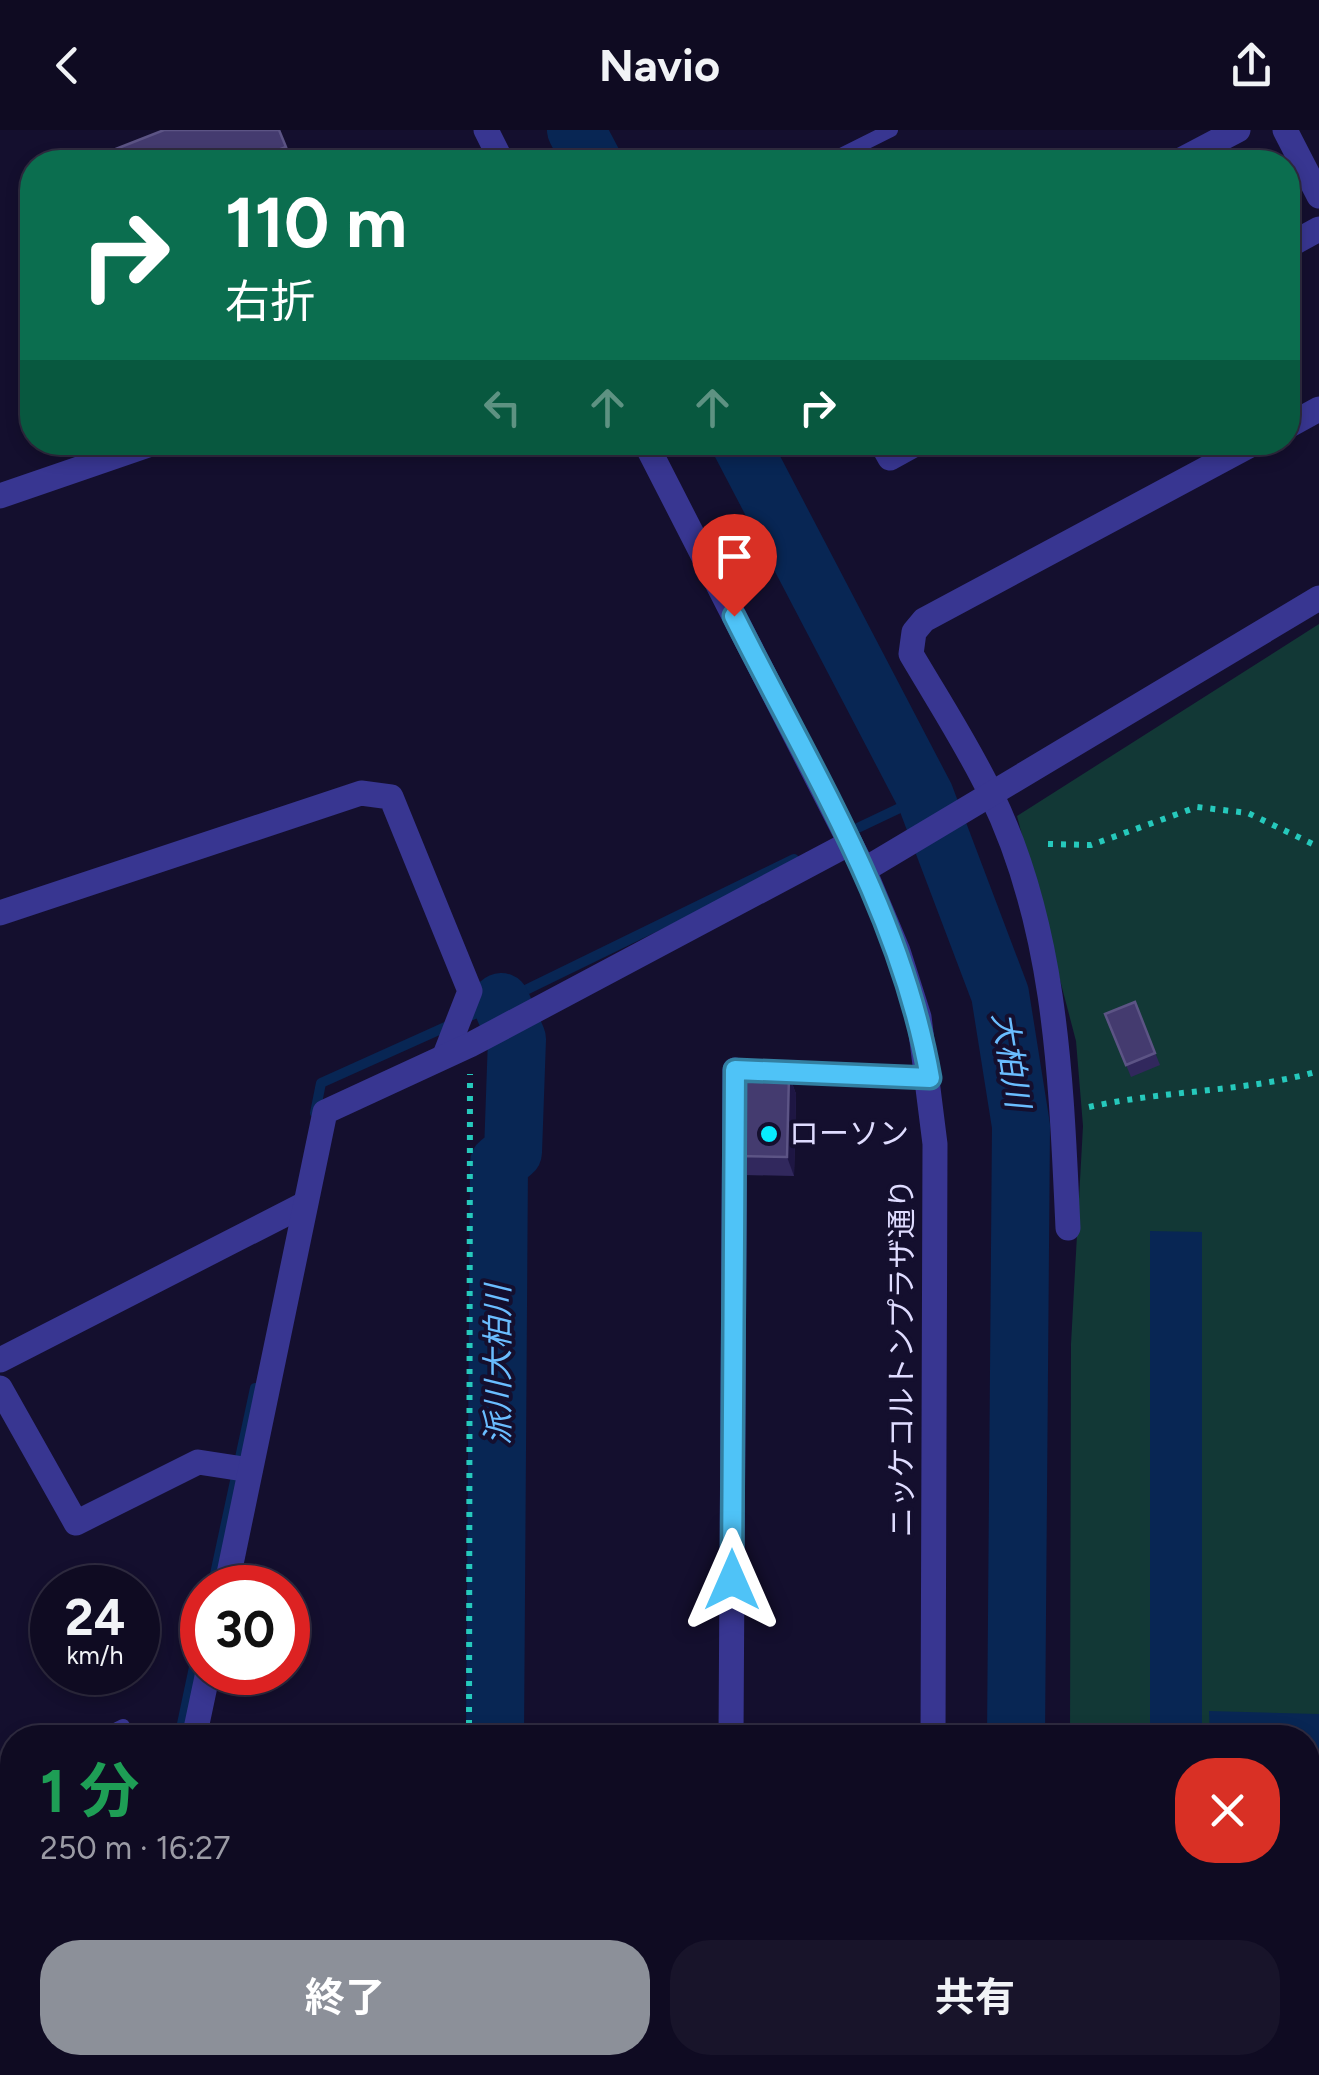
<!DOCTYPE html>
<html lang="ja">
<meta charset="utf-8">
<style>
:root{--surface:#0f0b22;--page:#18142a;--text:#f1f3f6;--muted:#9b9ba5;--line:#2f2b40;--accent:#8c9099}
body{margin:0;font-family:Figtree,"Noto Sans JP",sans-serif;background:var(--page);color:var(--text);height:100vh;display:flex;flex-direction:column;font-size:38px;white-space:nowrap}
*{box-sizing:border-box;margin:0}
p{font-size:32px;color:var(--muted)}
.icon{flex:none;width:55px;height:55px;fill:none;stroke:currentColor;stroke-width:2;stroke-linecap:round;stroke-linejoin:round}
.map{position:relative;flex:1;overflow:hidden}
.side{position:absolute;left:0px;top:1595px;width:1320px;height:350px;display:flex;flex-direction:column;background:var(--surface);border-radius:40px 40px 0 0;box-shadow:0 5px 15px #0003,0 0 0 2px var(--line)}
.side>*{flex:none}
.top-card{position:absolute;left:20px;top:20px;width:1280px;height:305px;border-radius:40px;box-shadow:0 5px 15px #0003,0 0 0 2px var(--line);background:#0b6e4f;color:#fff;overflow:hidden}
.speed{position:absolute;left:30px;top:1435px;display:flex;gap:20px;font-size:50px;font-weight:700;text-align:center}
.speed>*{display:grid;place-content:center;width:130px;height:130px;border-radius:50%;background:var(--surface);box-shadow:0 5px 15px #0003,0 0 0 2px var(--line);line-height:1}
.speed small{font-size:25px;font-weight:400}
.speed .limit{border:15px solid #d22;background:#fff;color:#111}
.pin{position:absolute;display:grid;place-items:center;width:85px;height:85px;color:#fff;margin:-102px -42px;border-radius:50% 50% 50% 0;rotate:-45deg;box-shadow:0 0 10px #0007}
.pin .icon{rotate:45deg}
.me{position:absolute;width:110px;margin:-55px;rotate:0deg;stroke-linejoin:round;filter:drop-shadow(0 0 8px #0008)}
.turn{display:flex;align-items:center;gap:35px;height:210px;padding:0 40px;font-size:45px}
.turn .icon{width:130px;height:130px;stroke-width:2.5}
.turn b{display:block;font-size:70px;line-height:85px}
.lanes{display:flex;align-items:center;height:95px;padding:0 40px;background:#0003;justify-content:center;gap:50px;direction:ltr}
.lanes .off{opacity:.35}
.round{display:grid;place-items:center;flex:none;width:105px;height:105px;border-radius:40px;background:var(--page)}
.head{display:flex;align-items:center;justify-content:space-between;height:170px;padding:0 40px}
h1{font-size:60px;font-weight:700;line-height:75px;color:#1e9e55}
.action{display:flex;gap:20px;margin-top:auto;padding:20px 40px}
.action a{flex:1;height:115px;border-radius:40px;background:var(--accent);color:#fff;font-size:40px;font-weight:700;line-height:115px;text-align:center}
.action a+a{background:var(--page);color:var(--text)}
header{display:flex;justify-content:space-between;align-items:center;height:130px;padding:0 40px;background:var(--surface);font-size:45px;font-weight:700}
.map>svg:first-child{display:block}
.green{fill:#123836}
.water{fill:#082654}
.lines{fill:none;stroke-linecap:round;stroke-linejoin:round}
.stream{stroke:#082654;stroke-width:10}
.river{stroke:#082654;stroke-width:58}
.path{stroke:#26c9bc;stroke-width:6;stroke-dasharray:5 8;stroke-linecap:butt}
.service{stroke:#383691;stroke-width:14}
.minor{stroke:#383691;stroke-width:25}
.tertiary{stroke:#383691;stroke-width:25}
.wall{fill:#31285d}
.shaded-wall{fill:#1e1643}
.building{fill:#443b6f;stroke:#5c5485;stroke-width:2.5}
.route-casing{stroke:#337fa1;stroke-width:25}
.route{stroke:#4fc3f7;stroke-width:18}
.poi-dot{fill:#08ecff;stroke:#140f2e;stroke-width:4}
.labels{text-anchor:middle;stroke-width:8;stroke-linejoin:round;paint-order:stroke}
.poi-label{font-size:30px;fill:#dfdcff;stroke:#140f2e;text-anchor:start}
.street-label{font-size:30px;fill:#dfdcff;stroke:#140f2e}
.water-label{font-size:32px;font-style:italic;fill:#6abdff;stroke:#140f2e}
</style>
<header><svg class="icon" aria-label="back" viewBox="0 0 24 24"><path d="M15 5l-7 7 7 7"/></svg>Navio<svg class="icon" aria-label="share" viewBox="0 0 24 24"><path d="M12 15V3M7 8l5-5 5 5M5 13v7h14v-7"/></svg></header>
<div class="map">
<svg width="1319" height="1945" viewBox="0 0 1319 1945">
<rect width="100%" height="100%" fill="#140f2e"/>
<!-- green -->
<path class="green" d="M1319,494V1945H1070V1933L1308,1932V1608L1070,1607L1071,1214L1083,996L1076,911L1017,686Z"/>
<!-- water -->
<g class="water">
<path d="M1150,1101L1202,1102V1607H1150Z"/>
<path d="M1209,1581L1319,1584V1680L1308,1681V1608L1210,1607Z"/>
</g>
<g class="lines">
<!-- stream -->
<g class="stream">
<path d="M845,704L925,666"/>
<path d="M315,983L321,953L501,872L794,729"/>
<path d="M212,1458L255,1258"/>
<path d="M179,1608L202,1499"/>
</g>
<!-- river -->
<g class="river">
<path d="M576,0L593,32"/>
<path d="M740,312L925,666L1000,864L1021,996L1016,1608"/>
<path d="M495,1608L499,1033L513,1022L517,909L501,872"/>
<path d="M493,1945V1932"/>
<path d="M1013,1945V1932"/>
</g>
<!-- path -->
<g class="path">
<path d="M1048,714L1091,715L1197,677L1248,683L1319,717"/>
<path d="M1089,977C1165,960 1247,962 1319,941"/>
<path d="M469,1608L470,944"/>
<path d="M331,1932L384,1945"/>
<path d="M469,1945V1932"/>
<path d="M1060,1945V1932"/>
</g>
<!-- service -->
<g class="service">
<path d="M827,32L891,0"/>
<path d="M735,940L929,948"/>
<path d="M99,1608L123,1596L129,1608"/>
<path d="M0,1654L12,1648"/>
</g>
<!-- minor -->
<g class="minor">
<path d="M1285,0L1319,66"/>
<path d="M1177,32L1238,0"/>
<path d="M1288,116L1319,99"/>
<path d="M1288,296L1319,279"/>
<path d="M881,312L890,328L919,312"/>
<path d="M0,366L157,312"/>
<path d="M0,783L361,663L391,667L470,861L445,925"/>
<path d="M1068,1098C1061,951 1057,799 991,664C968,616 938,570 911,524L914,502L924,490L1256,312"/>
<path d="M0,1230L305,1074"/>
<path d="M0,1258L76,1393L198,1332L250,1340"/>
<path d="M226,1458L325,982L470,915L850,713"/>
<path d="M194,1608L208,1542"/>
<path d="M731,1608L735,940"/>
<path d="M732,1932V1945"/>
<path d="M0,1943L22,1932"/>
<path d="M123,1945L125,1932"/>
</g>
<!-- tertiary -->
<g class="tertiary">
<path d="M486,0L502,32"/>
<path d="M645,312L864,740L898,821L919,887L935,1014L933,1608"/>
<path d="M864,740L1319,468"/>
<path d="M932,1945V1932"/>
</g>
</g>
<!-- wall -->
<g class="wall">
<path d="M279,0L291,32H107Z"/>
<path d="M1135,872L1160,935L1131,947L1105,884Z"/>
<path d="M789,945L796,964L794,1046L743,1045L736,1026Z"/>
</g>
<!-- shaded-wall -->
<path class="shaded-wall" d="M789,945L796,964L794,1046L787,1027Z"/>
<!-- building -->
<g class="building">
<path d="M164,0H279L286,17L245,32H107L103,24Z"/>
<path d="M1135,872L1155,923L1126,935L1105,884Z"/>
<path d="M738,944L789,945L787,1027L736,1026Z"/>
</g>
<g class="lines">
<defs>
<path id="route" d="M732,1450L735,940L930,948C901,781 809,636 734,486"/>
</defs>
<!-- route casing -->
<use href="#route" class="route-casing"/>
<!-- route -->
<use href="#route" class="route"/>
</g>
<!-- markers -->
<circle class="poi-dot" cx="769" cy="1004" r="10"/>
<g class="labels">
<!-- poi labels -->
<g class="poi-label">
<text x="789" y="1014">ローソン</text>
</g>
<!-- street labels -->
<g class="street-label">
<text transform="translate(902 1228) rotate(-90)" y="10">ニッケコルトンプラザ通り</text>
</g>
<!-- water labels -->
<g class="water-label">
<text transform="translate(1011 930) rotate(81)" y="11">大柏川</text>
<text transform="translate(498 1235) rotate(-90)" y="11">派川大柏川</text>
</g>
</g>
</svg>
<div class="speed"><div>24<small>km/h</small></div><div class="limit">30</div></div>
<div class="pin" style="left:734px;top:486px;background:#d93025"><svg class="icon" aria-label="arrive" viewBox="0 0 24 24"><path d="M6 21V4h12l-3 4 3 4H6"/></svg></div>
<svg class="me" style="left:732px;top:1450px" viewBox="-20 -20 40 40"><path d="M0-17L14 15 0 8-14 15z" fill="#4fc3f7" stroke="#fff" stroke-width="4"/></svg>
<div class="top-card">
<div class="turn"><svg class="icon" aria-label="right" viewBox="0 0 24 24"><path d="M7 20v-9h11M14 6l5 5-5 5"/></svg><div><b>110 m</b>右折</div></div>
<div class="lanes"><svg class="icon off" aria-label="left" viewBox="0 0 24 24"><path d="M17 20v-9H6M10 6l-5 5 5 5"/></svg><svg class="icon off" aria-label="ahead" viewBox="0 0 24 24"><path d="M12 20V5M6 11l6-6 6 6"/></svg><svg class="icon off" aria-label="ahead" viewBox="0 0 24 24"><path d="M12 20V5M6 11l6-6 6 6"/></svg><svg class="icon" aria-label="right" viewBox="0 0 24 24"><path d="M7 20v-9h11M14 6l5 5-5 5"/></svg></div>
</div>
<section class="side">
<div class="head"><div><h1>1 分</h1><p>250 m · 16:27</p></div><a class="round" style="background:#d93025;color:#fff"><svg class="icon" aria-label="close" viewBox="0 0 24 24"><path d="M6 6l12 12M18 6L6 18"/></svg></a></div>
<div class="action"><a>終了</a><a>共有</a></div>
</section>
</div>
